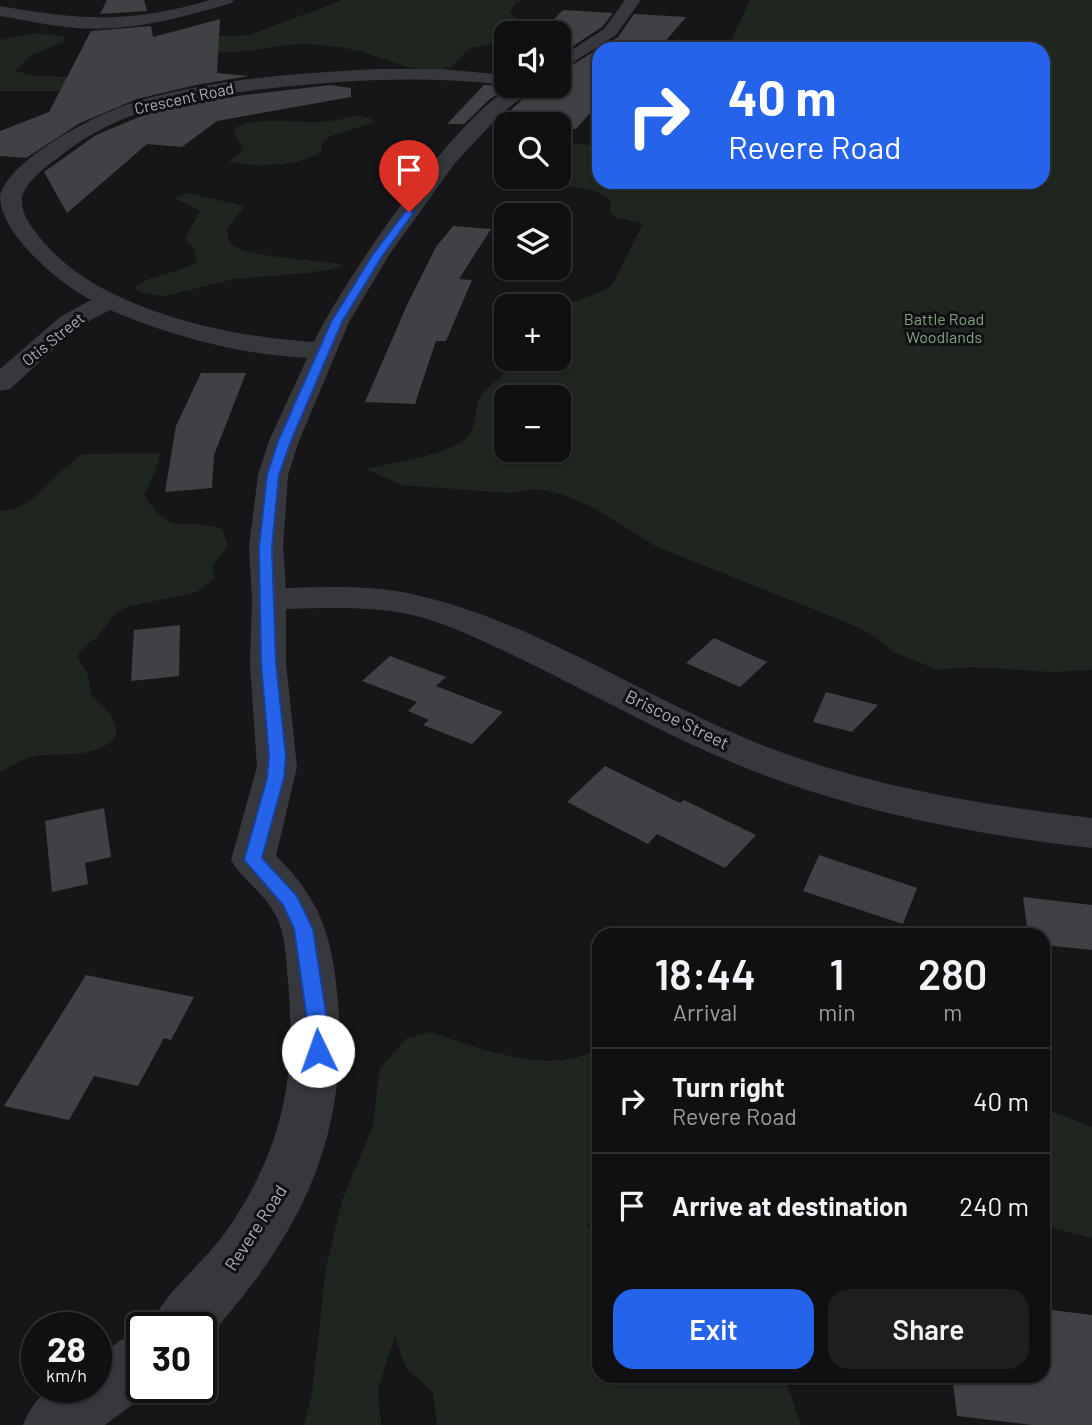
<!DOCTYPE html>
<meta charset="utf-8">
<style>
:root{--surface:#101012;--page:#1e1e20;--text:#f1f3f6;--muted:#9c9d9f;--line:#303032;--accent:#2563eb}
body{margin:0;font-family:Barlow,sans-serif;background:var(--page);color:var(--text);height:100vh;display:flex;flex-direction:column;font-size:26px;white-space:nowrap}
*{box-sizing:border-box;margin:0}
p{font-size:23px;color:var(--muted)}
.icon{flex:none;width:38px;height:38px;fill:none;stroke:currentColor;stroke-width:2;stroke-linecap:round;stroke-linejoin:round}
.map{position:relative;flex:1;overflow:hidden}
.details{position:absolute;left:592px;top:928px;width:458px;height:455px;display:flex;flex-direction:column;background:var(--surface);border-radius:21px;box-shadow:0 2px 5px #0004,0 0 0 2px var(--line)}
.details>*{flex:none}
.banner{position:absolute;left:592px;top:42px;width:458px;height:147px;border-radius:21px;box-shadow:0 2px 5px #0004,0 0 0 2px var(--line);background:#2563eb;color:#fff;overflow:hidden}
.tools{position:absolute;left:494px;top:21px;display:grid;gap:14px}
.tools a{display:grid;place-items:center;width:77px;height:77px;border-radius:14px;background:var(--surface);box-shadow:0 2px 5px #0004,0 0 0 2px var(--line);font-size:35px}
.speed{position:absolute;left:21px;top:1312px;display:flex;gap:14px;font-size:35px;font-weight:700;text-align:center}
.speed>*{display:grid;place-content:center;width:91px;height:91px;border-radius:50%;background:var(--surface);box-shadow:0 2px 5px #0004,0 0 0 2px var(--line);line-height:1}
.speed small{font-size:18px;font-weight:400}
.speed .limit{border:4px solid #111;border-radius:10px;background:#fff;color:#111}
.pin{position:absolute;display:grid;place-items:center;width:60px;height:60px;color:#fff;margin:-72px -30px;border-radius:50% 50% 50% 0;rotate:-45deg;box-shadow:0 0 7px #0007}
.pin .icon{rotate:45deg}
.me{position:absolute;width:77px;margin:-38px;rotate:357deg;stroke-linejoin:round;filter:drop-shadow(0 0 5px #0008)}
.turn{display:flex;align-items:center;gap:24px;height:147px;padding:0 21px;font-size:32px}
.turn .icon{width:91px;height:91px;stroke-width:2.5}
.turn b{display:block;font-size:49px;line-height:60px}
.eta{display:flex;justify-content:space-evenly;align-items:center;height:119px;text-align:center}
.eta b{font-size:42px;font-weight:600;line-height:49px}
.action{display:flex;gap:14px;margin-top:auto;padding:14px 21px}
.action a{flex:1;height:80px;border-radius:21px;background:var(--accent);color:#fff;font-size:28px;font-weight:600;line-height:80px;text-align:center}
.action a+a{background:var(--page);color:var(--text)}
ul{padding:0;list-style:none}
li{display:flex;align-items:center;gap:21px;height:105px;padding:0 21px;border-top:2px solid var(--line)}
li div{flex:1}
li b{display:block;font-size:26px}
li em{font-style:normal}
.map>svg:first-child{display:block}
.green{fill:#1e261f;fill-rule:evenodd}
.building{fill:#404145}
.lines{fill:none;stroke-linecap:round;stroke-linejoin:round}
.street{fill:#37383d;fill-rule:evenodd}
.route{fill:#2563eb;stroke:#184099;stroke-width:2}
.labels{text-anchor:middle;stroke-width:6;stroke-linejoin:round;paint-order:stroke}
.far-street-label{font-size:16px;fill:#a8adb8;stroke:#111113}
.far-park-label{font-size:16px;fill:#7fa381;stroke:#111113}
.street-label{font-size:18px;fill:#a8adb8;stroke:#111113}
</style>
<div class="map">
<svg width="1092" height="1425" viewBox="0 0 1092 1425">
<rect width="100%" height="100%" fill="#161618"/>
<!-- green -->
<g class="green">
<path d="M343,0H525L516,2L510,13L525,26L520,33H506L503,41L468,49C458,60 455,68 438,70C410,73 382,56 355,50C333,45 301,43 279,46C257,49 238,55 215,51L219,36L249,35Z"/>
<path d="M750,0H1092V670L1052,672L970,667L938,670L894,652L867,632L843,621L657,547L592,507L561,494L536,489L509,493L402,485L366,469C390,463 452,455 468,436C478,425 474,407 481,396C488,386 502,378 511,365L510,359H558V307L601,292L612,285L643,224L615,217L609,211L611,202C586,174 537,197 508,177H558V142L598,146V182H1043V49H727ZM558,397V450H506V397Z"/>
<path d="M37,33L65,37L63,42L30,56L15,71L34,76L76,77L66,91H0V40Z"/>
<path d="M358,116L370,118L375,122L328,137L321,145L322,151C304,166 251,169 229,161L243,150L233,130C250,115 298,123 320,122C333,121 346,118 358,116Z"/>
<path d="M187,193L245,206L227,229C228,235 227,241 233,245C249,258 317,259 343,265L338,268L307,273L233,279L166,296L147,294L134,289C146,274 180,275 197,261L194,249L185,238L200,211L174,198Z"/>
<path d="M160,453L156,470L144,495C172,539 182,516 222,529L228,546L212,567L214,579L197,592L126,607L115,614L97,637L79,652L78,659L87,673L92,697C122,720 130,744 83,753C67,756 51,753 35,756C22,759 11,766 0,772V511C29,508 36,495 55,476C64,468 73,463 81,454Z"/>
<path d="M430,1032C481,1048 547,1077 598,1049V1224L585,1225L598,1232V1376H784L801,1425H437L433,1392L406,1368L395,1336L378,1389L381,1425H304L312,1394L326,1267L342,1201L373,1125L380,1068L407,1038Z"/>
<path d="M1043,1108L1092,1127V1238L1043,1226Z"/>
</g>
<!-- building -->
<g class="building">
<path d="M107,0H144L147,11L100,14Z"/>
<path d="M563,10L613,13L602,27L558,56V33H541Z"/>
<path d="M634,14L686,17L659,49H599L618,37Z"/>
<path d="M220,19L217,73L249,76L196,85L137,99L80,123L26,158L0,156V131L49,112L91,31L151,26L153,37Z"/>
<path d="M598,49V104L576,129L558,128V124H495L538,86H558V74Z"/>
<path d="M330,85L351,88V97L217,121L182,147L147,144L67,213L44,172L96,135L151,112L211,99Z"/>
<path d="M484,85L511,86L490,99L464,124H447Z"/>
<path d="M453,226L491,229L459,279L472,280L446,341H436L415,404L365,402L407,305L436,247Z"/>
<path d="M201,373H246L214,455L212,488L165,492L176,426Z"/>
<path d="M180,625L179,676L131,681L134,630Z"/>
<path d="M714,638L767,662L740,687L686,663Z"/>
<path d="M390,656L446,677L436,686L503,712L472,744L423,725L429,720L408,711L417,702L362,681Z"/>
<path d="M826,692L878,705L852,732L813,722Z"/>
<path d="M605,766L680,803L684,800L756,835L725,868L657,834L648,844L567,802Z"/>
<path d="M104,808L111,857L85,863L88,884L52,892L45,821Z"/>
<path d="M819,855L917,888L903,924L803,891Z"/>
<path d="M1023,897L1092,905V950L1043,945V934H1028Z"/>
<path d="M86,975L194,997L171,1040L164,1038L138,1086L94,1076L69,1120L4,1106Z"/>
<path d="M1043,1309L1092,1315V1425H1032L957,1416L952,1376H1043Z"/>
</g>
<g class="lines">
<!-- street -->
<g class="street">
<path d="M210,0H234L231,3C181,18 129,32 76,28C50,26 25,20 0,16V6C82,20 128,24 210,0Z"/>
<path d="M625,0H641L616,35L558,72V59L604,29Z"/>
<path d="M376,69H441L506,75V85C422,75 340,80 256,90C216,95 175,100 136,114C108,124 81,139 58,158C44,168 28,180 22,196C20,214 31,226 41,239C98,310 228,337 314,342C339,288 461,107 515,86C520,84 530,86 536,86L500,115L455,163L389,255L349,322L299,441L288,475L283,547L286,588C328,587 371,585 412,594C536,621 649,701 767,747C872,787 981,805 1092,818V848C970,834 850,811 736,764C661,733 590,692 517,657C482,641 446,622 408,614C368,606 327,608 286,609V663L297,767L276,856C322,900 333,940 338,1003C349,1145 295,1243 201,1345V1328H149C165,1291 201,1266 225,1233C282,1151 297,1080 288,981C286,959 286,934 275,914C264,893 243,880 231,860L257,767L250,663L252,599L249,547L258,475L269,441L307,358C237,354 174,337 110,310L78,327L10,389L0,391V369L60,317L91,300C62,285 0,235 0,196C10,157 102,111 138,101C214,79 297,73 376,69Z"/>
<path d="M142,1331V1388H155L105,1425H23C41,1383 55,1388 96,1388V1358L121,1340Z"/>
</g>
</g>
<!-- route -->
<path class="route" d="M406,211L414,212L383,255L342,322L291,441L279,475L272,547L276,663L286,757L284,778L262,858L297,896L313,929L327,1020L328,1051L325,1057L318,1060L311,1057L308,1051L307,1020L294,929L283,905L244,860L267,778L269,757L261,663L259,547L267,475L278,441L331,322L373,254Z"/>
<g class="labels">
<!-- far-street labels -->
<g class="far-street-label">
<text transform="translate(184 98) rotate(-12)" y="6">Crescent Road</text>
<text transform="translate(53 339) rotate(-39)" y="6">Otis Street</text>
</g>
<!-- far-park labels -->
<g class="far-park-label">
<text x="944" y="325">Battle Road<tspan x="944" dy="18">Woodlands</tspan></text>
</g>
<!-- street labels -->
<g class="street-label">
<text transform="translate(677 720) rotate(26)" y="6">Briscoe Street</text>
<text transform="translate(256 1228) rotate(-57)" y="6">Revere Road</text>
</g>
</g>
</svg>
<div class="tools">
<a><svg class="icon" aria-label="sound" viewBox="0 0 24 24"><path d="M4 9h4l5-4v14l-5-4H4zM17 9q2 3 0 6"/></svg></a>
<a><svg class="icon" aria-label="search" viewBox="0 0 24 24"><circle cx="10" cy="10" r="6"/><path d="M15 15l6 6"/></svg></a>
<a><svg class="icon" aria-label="layers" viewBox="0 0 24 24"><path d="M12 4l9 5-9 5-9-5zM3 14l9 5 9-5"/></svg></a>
<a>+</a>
<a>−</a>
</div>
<div class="speed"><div>28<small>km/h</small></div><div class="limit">30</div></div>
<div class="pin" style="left:409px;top:212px;background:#d93025"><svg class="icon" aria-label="arrive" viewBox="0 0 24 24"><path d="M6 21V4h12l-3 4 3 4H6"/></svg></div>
<svg class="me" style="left:318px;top:1051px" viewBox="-20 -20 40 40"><circle r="19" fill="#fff"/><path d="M0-13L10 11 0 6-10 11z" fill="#2563eb"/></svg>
<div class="banner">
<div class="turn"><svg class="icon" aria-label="right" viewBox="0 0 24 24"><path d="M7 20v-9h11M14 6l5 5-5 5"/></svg><div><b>40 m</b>Revere Road</div></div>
</div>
<section class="details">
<div class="eta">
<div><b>18:44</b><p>Arrival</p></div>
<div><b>1</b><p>min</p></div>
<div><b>280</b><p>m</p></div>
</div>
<ul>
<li><svg class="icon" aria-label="right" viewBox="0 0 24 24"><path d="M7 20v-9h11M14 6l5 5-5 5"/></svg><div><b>Turn right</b><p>Revere Road</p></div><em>40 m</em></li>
<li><svg class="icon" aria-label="arrive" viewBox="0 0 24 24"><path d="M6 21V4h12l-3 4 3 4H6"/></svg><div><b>Arrive at destination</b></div><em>240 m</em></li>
</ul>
<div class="action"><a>Exit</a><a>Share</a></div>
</section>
</div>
